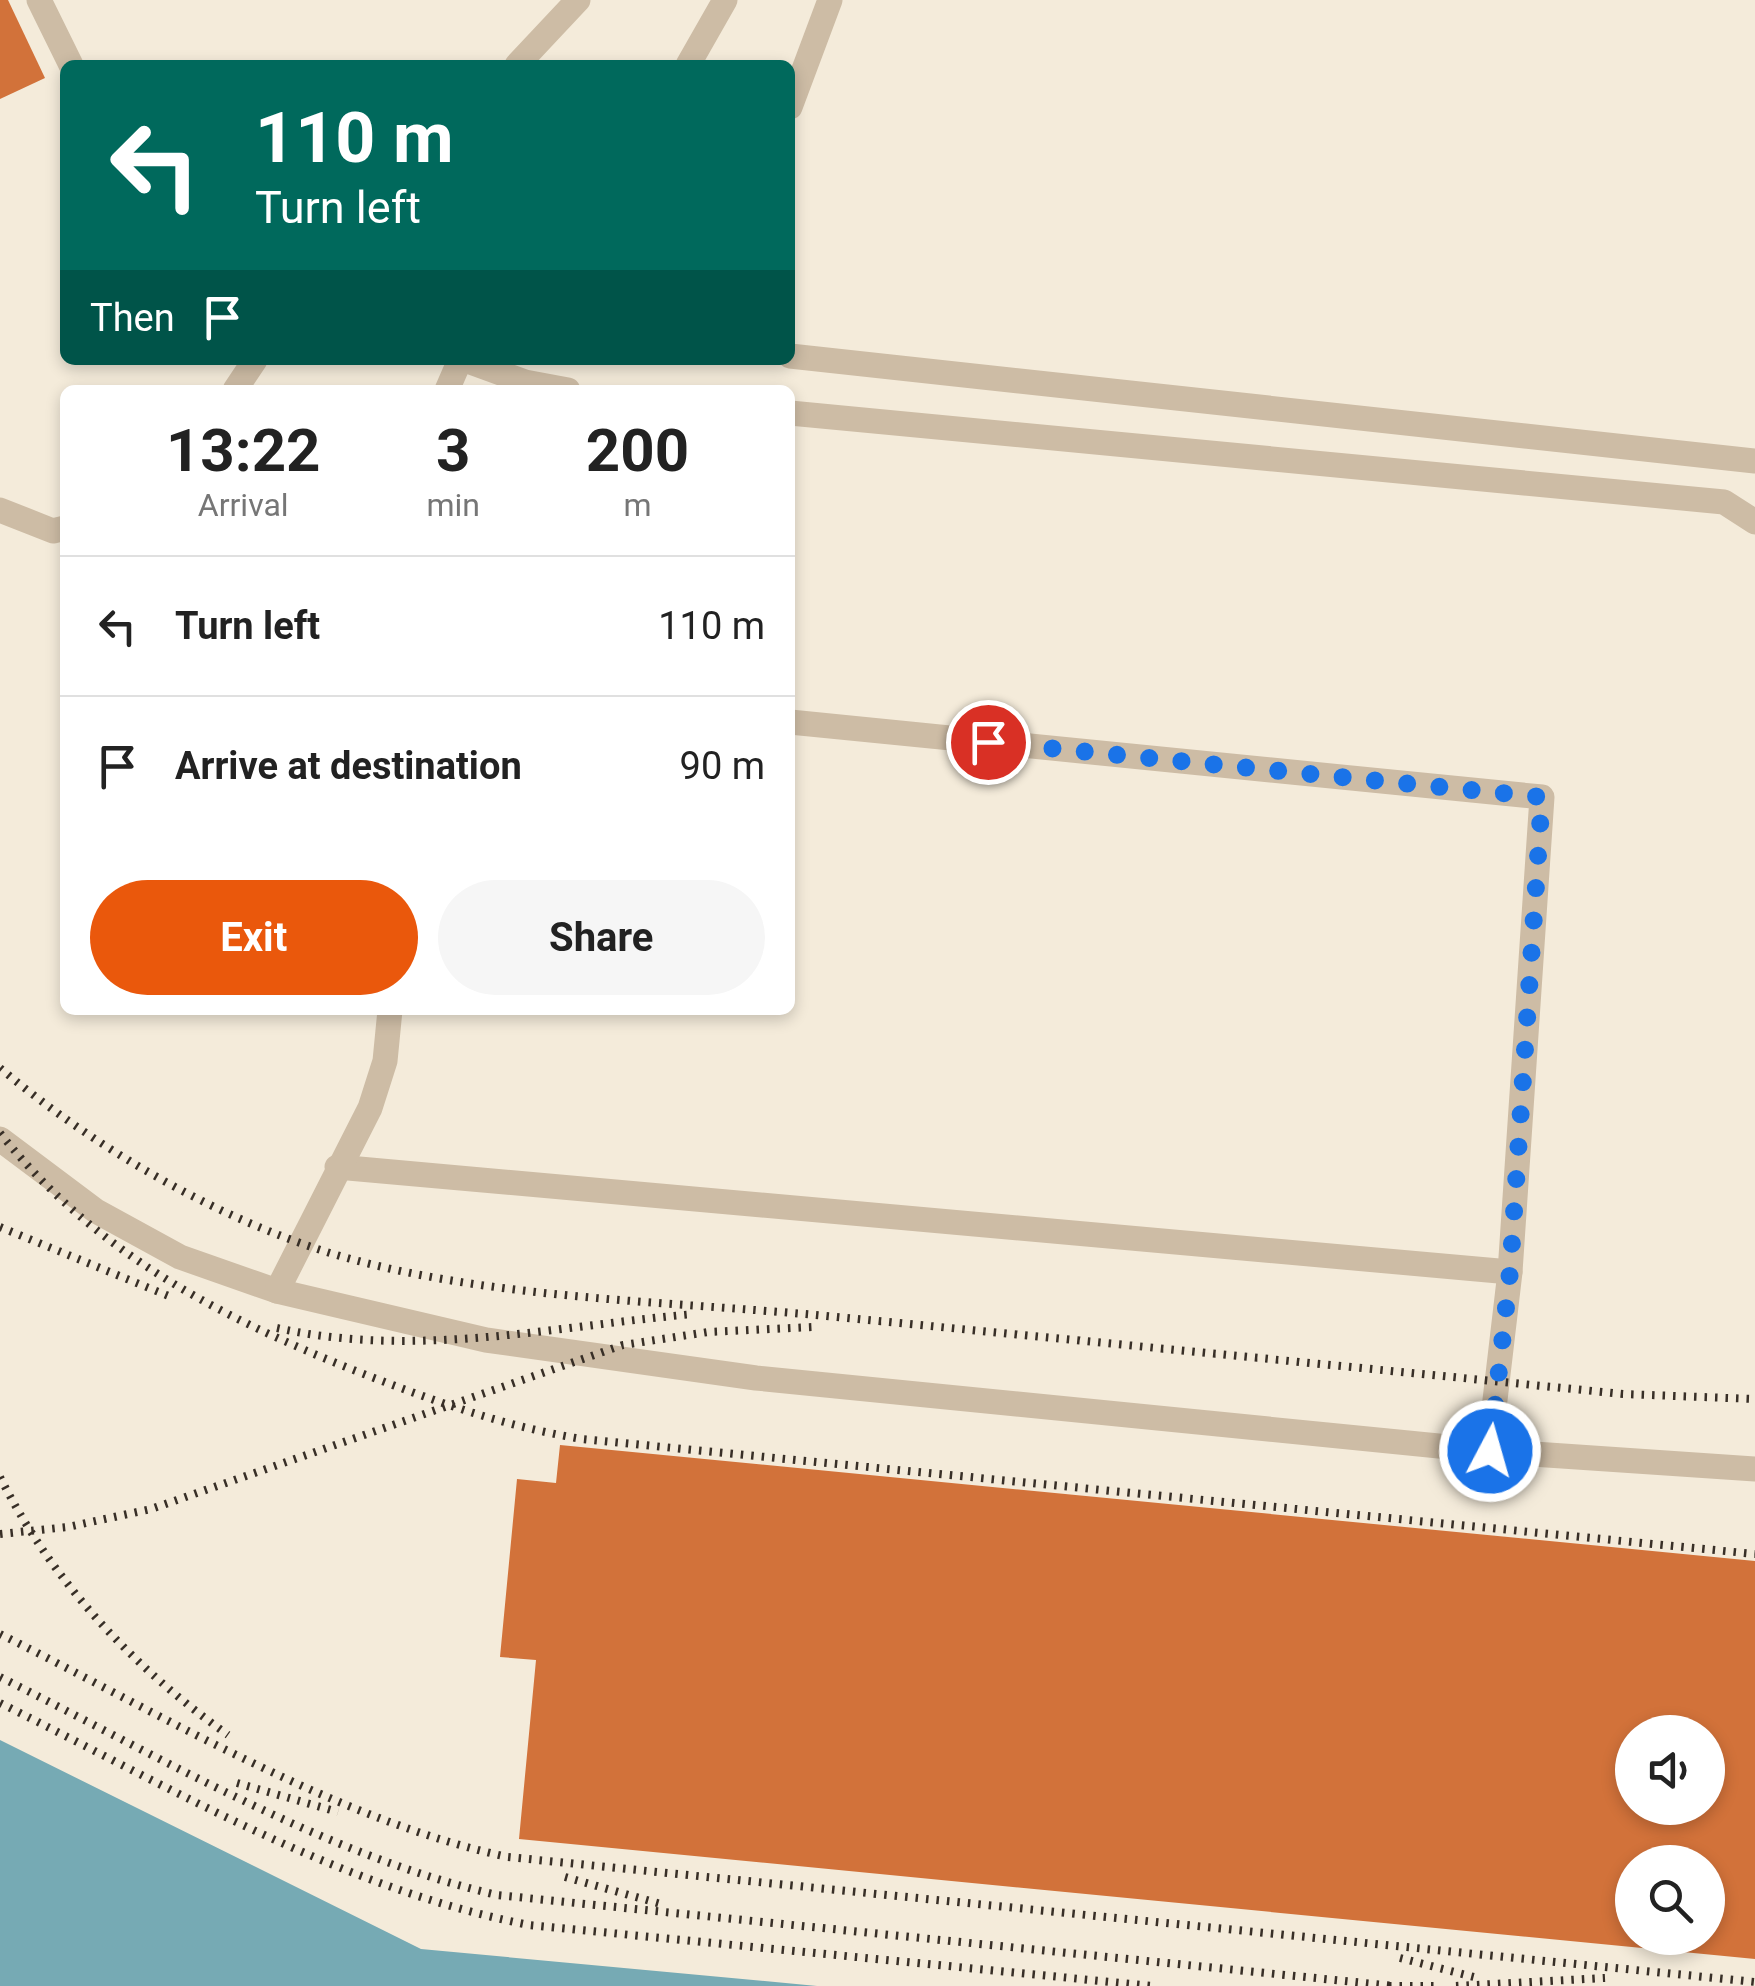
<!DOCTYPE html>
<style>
:root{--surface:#fff;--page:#f6f6f6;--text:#222;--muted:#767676;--line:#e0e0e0;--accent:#ea580c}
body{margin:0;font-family:Roboto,sans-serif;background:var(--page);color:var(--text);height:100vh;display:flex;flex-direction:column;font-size:38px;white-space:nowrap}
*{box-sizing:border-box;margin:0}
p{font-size:32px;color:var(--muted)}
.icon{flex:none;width:55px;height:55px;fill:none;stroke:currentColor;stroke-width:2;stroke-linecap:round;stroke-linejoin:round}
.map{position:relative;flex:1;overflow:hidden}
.sheet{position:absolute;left:60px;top:385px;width:735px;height:630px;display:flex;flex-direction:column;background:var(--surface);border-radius:15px;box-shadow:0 5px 15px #0003}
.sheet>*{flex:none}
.hud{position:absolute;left:60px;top:60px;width:735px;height:305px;border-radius:15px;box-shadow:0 5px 15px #0003;background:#00695c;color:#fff;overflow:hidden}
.fabs{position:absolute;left:1615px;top:1715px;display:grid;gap:20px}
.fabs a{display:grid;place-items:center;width:110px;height:110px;border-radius:50%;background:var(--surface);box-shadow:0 5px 15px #0003;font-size:50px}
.pin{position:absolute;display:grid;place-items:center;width:85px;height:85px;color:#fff;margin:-42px;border:5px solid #fff;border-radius:50%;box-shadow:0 2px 10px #0007}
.me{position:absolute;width:110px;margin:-55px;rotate:6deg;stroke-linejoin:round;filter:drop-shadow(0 0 8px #0008)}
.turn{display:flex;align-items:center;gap:35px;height:210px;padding:0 30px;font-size:45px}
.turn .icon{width:130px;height:130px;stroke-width:2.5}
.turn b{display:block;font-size:70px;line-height:85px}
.then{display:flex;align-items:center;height:95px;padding:0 30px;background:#0003;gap:20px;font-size:38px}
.eta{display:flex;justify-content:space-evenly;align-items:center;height:170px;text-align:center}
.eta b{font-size:60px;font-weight:700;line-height:70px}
.action{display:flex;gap:20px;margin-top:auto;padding:20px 30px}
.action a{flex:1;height:115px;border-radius:60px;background:var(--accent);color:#fff;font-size:40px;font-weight:700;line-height:115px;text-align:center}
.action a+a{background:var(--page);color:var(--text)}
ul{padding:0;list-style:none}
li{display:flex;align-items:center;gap:30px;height:140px;padding:0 30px;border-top:2px solid var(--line)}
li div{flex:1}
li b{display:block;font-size:38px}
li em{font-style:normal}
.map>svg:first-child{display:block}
.water{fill:#76aab4}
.building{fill:#d2723a;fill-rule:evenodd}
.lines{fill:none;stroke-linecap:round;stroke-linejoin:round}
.minor{stroke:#cdbca5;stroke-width:25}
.rail{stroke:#382f27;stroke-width:8;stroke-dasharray:2.5 8;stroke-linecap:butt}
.route{stroke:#1a73e8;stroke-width:18;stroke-dasharray:0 32.4}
</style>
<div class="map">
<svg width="1755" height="1986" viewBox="0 0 1755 1986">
<rect width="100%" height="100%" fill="#f4ebda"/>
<!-- water -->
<path class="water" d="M0,1740L421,1949L817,1986H0Z"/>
<!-- building -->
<g class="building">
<path d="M0,0H8L45,78L0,99Z"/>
<path d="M560,1445L1755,1561V1959L519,1839L536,1660L500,1657L517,1479L556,1483ZM1632,1732H1708V1808H1632ZM1632,1862H1708V1938H1632Z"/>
</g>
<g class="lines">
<!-- minor -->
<g class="minor">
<path d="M39,0L71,65"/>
<path d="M517,65L578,0"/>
<path d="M688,65L725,0"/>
<path d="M790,107L830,0"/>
<path d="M790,356L1755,461"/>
<path d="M465,360L525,382L568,390"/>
<path d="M235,390L255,360"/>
<path d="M447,390L460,360"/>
<path d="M790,413L1724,502L1755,522"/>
<path d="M0,510L53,531L65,528"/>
<path d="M790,722L1542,797L1510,1272L1489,1451"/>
<path d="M0,1139L96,1211L180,1257L277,1291L486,1340L756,1378L1489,1451L1755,1469"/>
<path d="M337,1167L1510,1272"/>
<path d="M277,1291L370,1108L385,1061L390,1010"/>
</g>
<!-- rail -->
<g class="rail">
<path d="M0,1068C95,1148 212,1216 330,1253C478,1298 661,1301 816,1315C1085,1341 1354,1367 1623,1394L1755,1399"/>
<path d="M0,1133C94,1252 219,1317 356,1371C431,1400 502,1426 582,1439L1755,1554"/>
<path d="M0,1227L171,1297"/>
<path d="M277,1328C418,1359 553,1326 694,1314"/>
<path d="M0,1477C53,1583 133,1667 228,1735"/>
<path d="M0,1534L68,1527L151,1509L623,1345L708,1332L813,1327"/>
<path d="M0,1634C157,1712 338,1821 508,1857L1755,1982"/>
<path d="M0,1677C159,1756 324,1855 497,1895L1394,1986"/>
<path d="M0,1703C172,1788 339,1888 529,1925L1152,1986"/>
<path d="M237,1783L338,1812"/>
<path d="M565,1877L661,1904"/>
<path d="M1400,1958L1478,1978"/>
<path d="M1389,1986H1438"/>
<path d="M1456,1986L1605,1978"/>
</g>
</g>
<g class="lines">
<!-- route -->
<path class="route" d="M988,742L1542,797L1510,1272L1490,1451"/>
</g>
</svg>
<div class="fabs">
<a><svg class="icon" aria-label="sound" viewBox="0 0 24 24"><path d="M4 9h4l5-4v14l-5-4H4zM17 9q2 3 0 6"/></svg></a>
<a><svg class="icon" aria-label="search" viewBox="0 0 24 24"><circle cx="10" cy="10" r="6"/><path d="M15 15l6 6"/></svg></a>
</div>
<div class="pin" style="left:988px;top:742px;background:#d93025"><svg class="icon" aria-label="arrive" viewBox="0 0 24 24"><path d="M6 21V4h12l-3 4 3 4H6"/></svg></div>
<svg class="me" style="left:1490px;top:1451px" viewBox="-20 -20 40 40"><circle r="17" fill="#1a73e8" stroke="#fff" stroke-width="3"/><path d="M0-11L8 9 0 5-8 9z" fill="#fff"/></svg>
<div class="hud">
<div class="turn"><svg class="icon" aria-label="left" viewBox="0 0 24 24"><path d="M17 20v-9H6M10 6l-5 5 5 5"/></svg><div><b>110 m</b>Turn left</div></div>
<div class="then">Then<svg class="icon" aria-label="arrive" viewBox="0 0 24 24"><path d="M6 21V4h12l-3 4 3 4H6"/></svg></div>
</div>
<section class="sheet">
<div class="eta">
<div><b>13:22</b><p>Arrival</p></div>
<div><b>3</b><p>min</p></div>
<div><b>200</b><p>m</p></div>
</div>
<ul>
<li><svg class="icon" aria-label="left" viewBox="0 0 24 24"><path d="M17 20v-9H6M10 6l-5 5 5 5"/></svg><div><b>Turn left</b></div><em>110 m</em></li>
<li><svg class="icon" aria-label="arrive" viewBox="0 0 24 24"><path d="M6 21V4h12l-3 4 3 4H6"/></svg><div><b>Arrive at destination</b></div><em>90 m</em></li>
</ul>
<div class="action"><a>Exit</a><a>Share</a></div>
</section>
</div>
